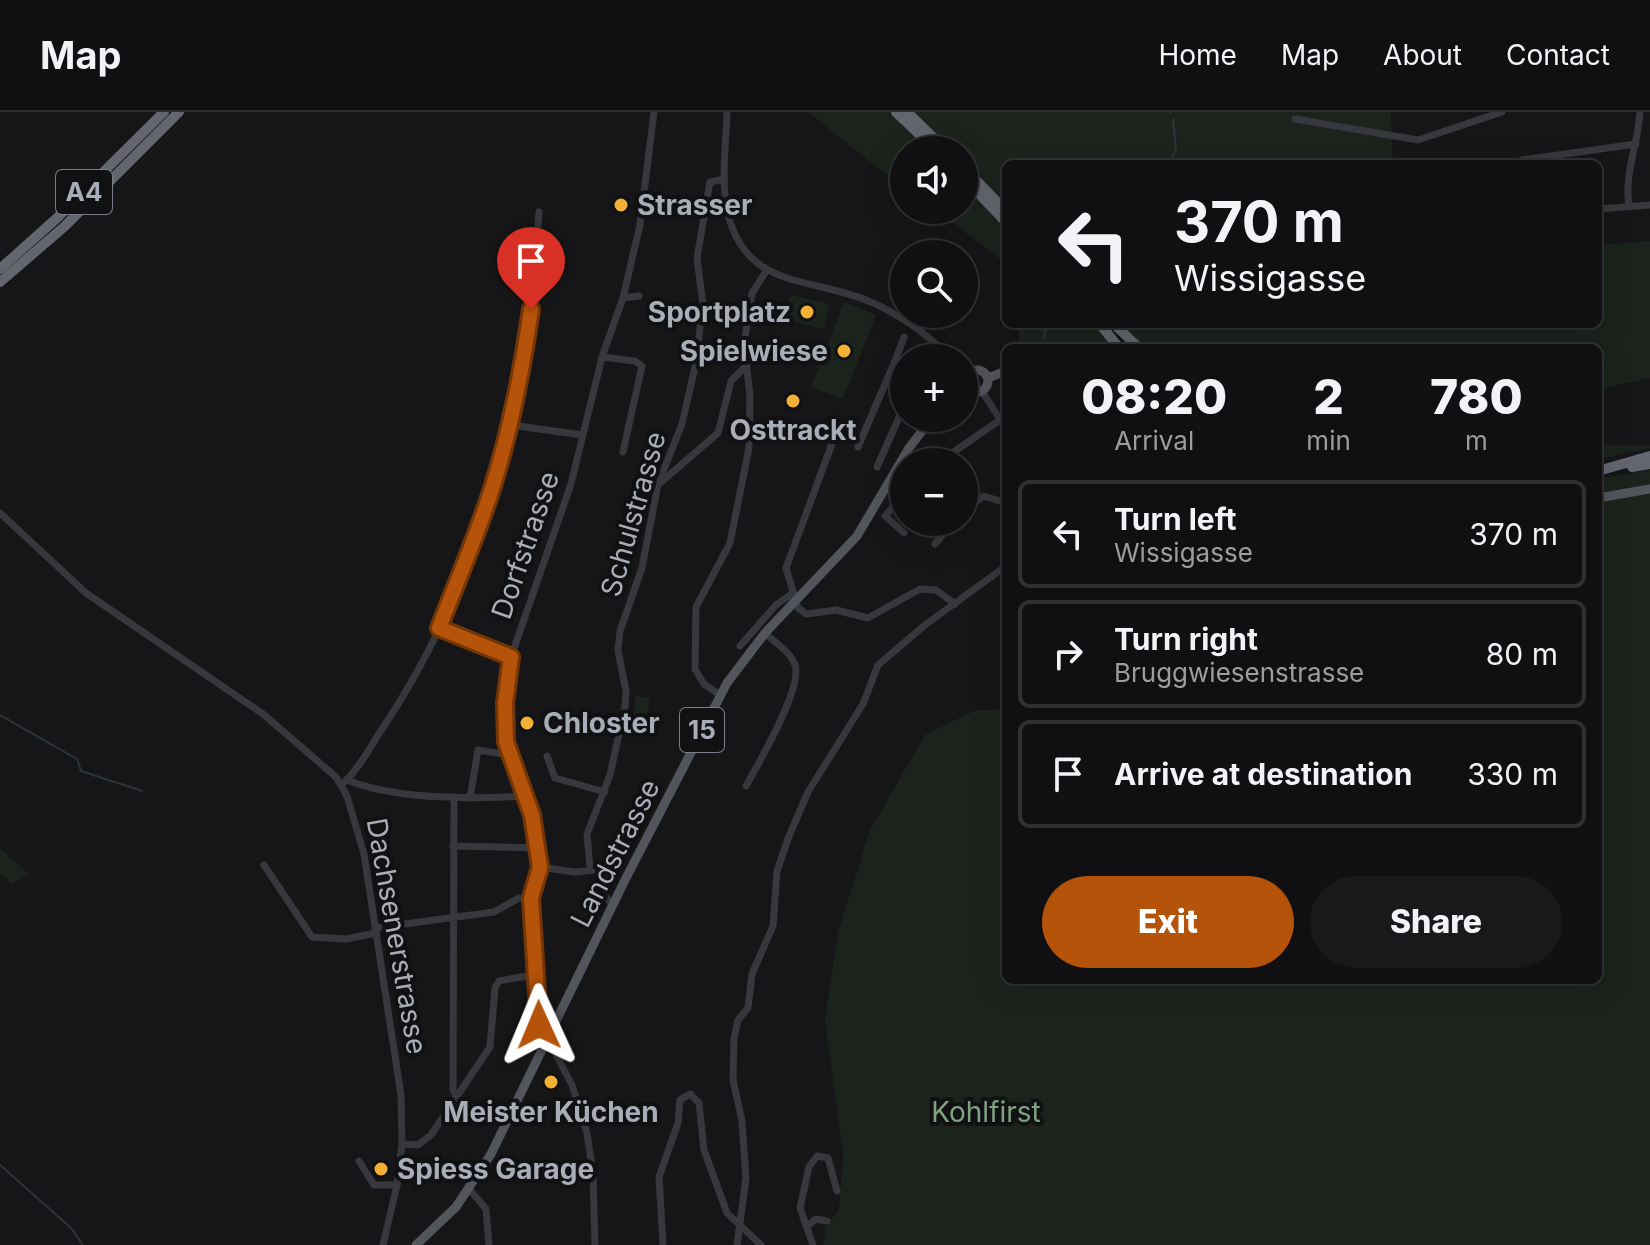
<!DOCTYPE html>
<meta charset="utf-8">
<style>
:root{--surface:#101012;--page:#19191b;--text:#f1f3f6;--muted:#9c9d9f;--line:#303032;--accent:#b45309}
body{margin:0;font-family:Inter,sans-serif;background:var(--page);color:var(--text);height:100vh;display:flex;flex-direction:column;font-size:30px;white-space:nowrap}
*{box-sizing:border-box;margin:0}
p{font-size:26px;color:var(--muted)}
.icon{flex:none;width:44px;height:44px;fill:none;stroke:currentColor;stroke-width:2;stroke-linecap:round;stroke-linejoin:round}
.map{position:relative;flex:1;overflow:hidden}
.side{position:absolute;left:1002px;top:232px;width:600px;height:640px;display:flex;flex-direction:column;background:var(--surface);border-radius:12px;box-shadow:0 8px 32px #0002,0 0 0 2px var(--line)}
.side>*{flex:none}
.guide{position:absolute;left:1002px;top:48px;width:600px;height:168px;border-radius:12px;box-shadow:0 8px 32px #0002,0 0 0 2px var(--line);background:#101012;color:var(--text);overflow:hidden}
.buttons{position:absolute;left:890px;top:24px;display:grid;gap:16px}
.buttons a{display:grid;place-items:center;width:88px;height:88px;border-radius:50%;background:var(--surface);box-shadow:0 8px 32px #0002,0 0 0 2px var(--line);font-size:40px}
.pin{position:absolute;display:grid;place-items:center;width:68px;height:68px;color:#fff;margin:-82px -34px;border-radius:50% 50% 50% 0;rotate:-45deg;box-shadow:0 0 8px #0007}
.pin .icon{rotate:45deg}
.me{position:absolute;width:88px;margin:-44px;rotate:359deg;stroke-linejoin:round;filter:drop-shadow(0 0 6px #0008)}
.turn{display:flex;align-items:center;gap:28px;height:168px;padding:0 40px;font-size:36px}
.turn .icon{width:104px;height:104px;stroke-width:2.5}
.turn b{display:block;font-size:56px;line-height:68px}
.eta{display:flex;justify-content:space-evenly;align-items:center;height:136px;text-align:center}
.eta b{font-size:48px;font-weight:800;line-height:56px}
.cta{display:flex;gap:16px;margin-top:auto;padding:16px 40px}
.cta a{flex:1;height:92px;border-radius:48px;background:var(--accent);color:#fff;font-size:32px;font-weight:800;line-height:92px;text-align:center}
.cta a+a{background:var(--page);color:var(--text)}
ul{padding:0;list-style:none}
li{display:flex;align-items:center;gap:24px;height:108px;margin:0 16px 12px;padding:0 24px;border:4px solid var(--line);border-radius:12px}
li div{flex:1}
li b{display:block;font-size:30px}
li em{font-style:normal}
header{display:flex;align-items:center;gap:48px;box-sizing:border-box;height:112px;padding:0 40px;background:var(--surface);border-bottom:2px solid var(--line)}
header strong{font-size:38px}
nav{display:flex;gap:44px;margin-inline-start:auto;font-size:28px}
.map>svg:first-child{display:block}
.green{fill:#1c231d}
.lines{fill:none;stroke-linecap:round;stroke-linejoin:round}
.stream{stroke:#2c353c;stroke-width:2}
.minor{stroke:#37383d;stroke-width:7}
.major{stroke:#53555c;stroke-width:9}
.highway{stroke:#63666e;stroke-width:10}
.route-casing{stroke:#753606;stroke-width:20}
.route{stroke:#b45309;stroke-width:14}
.poi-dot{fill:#f2b134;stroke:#111113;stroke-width:3}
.labels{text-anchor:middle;stroke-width:8;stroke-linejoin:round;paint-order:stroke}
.shield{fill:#111113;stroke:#7b7e86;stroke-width:2}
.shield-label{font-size:26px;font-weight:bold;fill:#a8adb8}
.poi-label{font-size:28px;font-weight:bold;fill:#a8adb8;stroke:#111113;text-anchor:start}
.street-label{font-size:28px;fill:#a8adb8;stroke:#111113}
.park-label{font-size:28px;fill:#7fa381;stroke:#111113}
</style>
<header>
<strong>Map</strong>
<nav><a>Home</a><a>Map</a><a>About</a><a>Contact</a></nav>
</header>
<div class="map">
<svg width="1650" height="1133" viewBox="0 0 1650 1133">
<rect width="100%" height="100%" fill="#161618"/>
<!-- green -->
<g class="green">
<path d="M808,0H1391L1393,52H1006V151L935,98H964V38H904V77Z"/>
<path d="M1650,129V266L1598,277V236H1146L1121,212H1598V133Z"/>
<path d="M790,183L829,192L824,217L785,208Z"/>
<path d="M844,190L876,203L843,287L811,275Z"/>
<path d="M1019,212H1117L1110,219L1127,236H1019Z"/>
<path d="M1598,333H1650V336L1598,347Z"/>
<path d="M1650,358V1133H824L825,1115L839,1098L843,1042L825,908L838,820L870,718L925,623L976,598H1006V868H1598V367Z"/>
<path d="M636,584L650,586L645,620L631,618Z"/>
<path d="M0,736L29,763L12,772L0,761Z"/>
</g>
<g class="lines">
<!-- stream -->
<g class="stream">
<path d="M1170,0V1"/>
<path d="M1170,52L1176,37L1173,8"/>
<path d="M1044,226L1046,212"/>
<path d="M0,603L77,647L81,659L142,679"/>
<path d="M0,1053L71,1116L83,1133"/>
</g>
<!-- minor -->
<g class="minor">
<path d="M727,0C726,32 721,66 727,98C744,177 809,165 866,188C898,201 927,222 951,246"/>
<path d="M1295,7L1418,28L1502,0"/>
<path d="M1522,48L1636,32"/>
<path d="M1629,94C1624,61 1638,33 1640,0"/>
<path d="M1598,97L1650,93"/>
<path d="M623,186L639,184"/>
<path d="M602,245L635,249L642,254L623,340"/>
<path d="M932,246L941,236"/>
<path d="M895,249L904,225"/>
<path d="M964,258L969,262"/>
<path d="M982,279L1006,317"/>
<path d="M511,313L582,323"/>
<path d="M833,329L786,456L798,496L806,502L836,498L868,506L920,477L936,478L955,492"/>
<path d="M858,335L895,249L904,250"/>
<path d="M939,350L1000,308"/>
<path d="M877,355L904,294"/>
<path d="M660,371L718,321L731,269L745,255"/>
<path d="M888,375L904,384"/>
<path d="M903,384L885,404L904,421"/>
<path d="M964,398L984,384L1006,391"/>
<path d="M0,401L86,481L263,602L336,665L347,684L364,742L401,983L402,1032L397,1073L383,1133"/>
<path d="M935,432L954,410"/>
<path d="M439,516L511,545"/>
<path d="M740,534L776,493L793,481"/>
<path d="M720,583L704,572L695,557L696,495L730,431L749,336L750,284L744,232L752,181L767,158"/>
<path d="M547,644L555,666L605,680"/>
<path d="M347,668C396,688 473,687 525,684"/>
<path d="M341,673C359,658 371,633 384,614C484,465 528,277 539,100"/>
<path d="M746,674C758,652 803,576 795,553C791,540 774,530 765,521"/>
<path d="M454,685L453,978L456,984"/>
<path d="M470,686L478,638L510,643"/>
<path d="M453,734L537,736"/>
<path d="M264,753L312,825L346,827L376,821"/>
<path d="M540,755L575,760L605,757V784L613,794"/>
<path d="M590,756L587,722L610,663L625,595L626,579L618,539L620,519L642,456L658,372L682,312L695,255L703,193L697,146L710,70L724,67"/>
<path d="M375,816L494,800L519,786H531"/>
<path d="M402,1032L418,1033L431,1023L490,935L495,876L499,869L538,862"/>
<path d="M359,1049L374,1073H397"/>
<path d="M470,1078L486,1097L489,1133"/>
<path d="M807,1114L816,1107L827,1109"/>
<path d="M595,1133L593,1061L587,1021L572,973L538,908V862L531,786L540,755L532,703L506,630L505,591L511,545L571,372L602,245L623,186L640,113L654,0"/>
<path d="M663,1133L659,1065L678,1011L680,988L690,982L699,991L704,1038L727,1101L761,1133"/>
<path d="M737,1133L746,1066L742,1009L733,968L734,926L738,908L748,896L752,862L773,814L777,759L789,724L808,680L863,592L878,553L925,513L1006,454"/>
<path d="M813,1133L800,1096L809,1055L817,1044L828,1046L837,1079"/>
</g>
<!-- major -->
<g class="major">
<circle cx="977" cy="269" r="11"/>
<path d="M988,266L1006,259"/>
<path d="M1598,386L1650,377"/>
<path d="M416,1133L456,1095L491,1042L625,768L727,571L765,521L857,424L909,336L932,306"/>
</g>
<!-- highway -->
<g class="highway">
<path d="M896,0L936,38"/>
<path d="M907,0L946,38"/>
<path d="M964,56L1006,99"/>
<path d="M964,66L1006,110"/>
<path d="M0,157L57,106L164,0"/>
<path d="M0,170L65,114L179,0"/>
<path d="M1100,212L1119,236"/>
<path d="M1114,212L1139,236"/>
<path d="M1632,355L1650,352"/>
<path d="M1598,359L1650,344"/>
</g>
</g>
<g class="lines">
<defs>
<path id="route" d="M531,197C522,260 510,322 490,383C475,428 456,472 439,516L511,545L505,591L506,630L532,703L540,755L531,786L539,913"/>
</defs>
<!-- route casing -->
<use href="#route" class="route-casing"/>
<!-- route -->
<use href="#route" class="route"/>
</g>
<!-- markers -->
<g class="poi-dot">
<circle cx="621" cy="93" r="8"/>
<circle cx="807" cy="200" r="8"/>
<circle cx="844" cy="239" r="8"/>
<circle cx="793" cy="289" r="8"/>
<circle cx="527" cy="611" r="8"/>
<circle cx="551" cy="970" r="8"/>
<circle cx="381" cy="1057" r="8"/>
</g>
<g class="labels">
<!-- shield labels -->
<g class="shield">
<rect x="56" y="58" width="56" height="44" rx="6"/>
<rect x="680" y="596" width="44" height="44" rx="6"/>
</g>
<g class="shield-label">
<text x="84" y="89">A4</text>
<text x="702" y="627">15</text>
</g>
<!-- poi labels -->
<g class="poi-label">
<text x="637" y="103">Strasser</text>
<text x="791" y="210" text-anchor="end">Sportplatz</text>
<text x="828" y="249" text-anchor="end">Spielwiese</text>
<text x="793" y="328" text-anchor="middle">Osttrackt</text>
<text x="543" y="621">Chloster</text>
<text x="551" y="1010" text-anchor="middle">Meister Küchen</text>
<text x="397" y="1067">Spiess Garage</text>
</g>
<!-- street labels -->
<g class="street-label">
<text transform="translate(633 402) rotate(-74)" y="10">Schulstrasse</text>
<text transform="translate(525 433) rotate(-71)" y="10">Dorfstrasse</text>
<text transform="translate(615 741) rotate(-63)" y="10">Landstrasse</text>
<text transform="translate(397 824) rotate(80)" y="10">Dachsenerstrasse</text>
</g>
<!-- park labels -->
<g class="park-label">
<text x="986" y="1010">Kohlfirst</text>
</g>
</g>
</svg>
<div class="buttons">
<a><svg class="icon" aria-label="sound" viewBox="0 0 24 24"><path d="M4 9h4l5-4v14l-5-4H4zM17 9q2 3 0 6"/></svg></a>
<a><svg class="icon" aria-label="search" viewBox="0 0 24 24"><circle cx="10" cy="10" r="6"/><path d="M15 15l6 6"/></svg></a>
<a>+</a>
<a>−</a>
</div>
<div class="pin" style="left:531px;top:197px;background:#d93025"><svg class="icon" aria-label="arrive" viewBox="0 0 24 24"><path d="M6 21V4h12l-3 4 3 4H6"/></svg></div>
<svg class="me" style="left:539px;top:913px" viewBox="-20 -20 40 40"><path d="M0-17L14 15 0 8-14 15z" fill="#b45309" stroke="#fff" stroke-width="4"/></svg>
<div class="guide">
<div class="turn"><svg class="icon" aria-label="left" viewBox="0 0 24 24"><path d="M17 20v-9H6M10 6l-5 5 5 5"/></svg><div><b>370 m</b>Wissigasse</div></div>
</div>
<section class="side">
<div class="eta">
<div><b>08:20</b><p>Arrival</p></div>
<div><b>2</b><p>min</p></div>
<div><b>780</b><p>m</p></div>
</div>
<ul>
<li><svg class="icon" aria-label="left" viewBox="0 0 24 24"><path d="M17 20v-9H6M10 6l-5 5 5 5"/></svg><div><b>Turn left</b><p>Wissigasse</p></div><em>370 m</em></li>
<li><svg class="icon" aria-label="right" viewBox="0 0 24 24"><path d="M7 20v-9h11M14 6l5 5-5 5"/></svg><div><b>Turn right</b><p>Bruggwiesenstrasse</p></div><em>80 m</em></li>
<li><svg class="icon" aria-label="arrive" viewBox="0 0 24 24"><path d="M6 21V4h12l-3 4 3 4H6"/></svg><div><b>Arrive at destination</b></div><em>330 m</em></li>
</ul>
<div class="cta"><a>Exit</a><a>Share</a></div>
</section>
</div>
